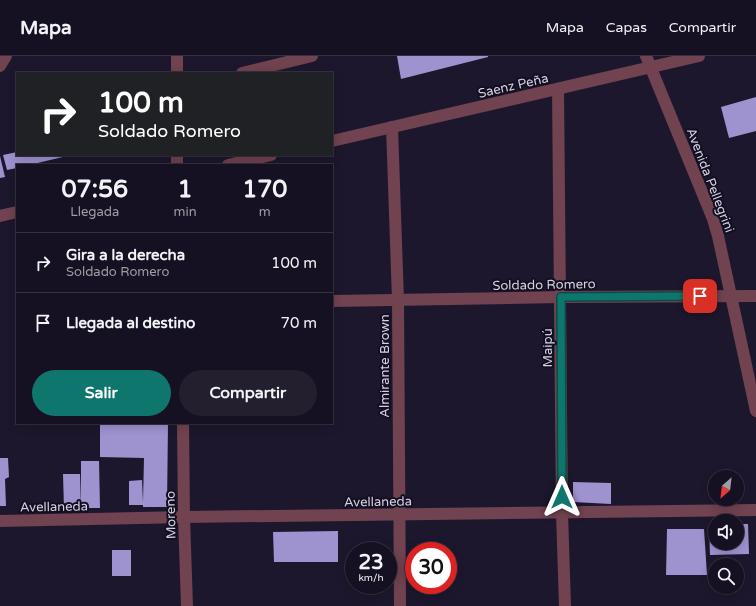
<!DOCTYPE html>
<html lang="es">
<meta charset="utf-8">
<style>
:root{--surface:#161122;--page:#231f2f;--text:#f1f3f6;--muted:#9e9da5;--line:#353140;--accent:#0f766e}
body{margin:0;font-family:"Varela Round",sans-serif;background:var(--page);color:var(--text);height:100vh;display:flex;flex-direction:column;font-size:15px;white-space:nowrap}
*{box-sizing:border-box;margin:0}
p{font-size:13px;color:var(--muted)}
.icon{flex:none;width:22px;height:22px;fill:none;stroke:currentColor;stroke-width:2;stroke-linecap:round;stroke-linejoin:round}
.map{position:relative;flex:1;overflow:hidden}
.panel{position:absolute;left:16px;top:108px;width:317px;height:260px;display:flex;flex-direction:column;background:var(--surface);border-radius:0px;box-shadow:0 2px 10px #0003,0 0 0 1px var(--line)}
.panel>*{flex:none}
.guide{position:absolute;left:16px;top:16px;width:317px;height:84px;border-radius:0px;box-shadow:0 2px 10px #0003,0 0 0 1px var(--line);background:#202124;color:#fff;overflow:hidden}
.needle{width:26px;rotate:208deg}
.tools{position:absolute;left:708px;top:414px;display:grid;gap:8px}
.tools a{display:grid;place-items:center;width:36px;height:36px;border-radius:50%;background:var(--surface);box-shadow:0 2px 10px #0003,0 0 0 1px var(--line);font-size:20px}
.speed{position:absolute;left:345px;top:486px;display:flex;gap:8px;font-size:20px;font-weight:700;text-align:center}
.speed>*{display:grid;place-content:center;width:52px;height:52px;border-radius:50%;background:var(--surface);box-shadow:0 2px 10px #0003,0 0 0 1px var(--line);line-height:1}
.speed small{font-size:10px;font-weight:400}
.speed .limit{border:6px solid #d22;background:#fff;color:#111}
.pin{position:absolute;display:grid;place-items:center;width:34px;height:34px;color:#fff;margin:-17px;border-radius:8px;box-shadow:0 2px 6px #0006}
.me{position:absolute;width:44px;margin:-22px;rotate:0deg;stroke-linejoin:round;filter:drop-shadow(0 0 3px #0008)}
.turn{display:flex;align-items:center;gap:14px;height:84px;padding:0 16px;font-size:18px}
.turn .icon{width:52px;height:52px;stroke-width:2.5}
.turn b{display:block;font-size:28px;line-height:34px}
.eta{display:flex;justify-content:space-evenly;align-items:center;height:68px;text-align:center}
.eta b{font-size:24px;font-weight:800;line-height:28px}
.action{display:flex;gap:8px;margin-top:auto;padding:8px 16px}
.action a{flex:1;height:46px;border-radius:24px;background:var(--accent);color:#fff;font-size:16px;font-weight:800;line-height:46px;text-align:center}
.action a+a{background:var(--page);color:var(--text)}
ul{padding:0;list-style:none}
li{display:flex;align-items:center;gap:12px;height:60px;padding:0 16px;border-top:1px solid var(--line)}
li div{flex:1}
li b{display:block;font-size:15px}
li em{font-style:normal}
header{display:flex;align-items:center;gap:24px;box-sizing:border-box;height:56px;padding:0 20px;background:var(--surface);border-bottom:1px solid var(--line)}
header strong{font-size:19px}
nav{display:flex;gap:22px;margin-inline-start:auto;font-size:14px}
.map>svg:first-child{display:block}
.building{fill:#9e92cf}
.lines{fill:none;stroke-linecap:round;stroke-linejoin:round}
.minor{stroke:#71424f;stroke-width:12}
.route-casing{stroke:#0a4d48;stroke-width:10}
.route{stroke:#0f766e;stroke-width:7}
.labels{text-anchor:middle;stroke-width:4;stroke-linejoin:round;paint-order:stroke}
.street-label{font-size:13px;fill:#d3d1e0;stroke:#140e23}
</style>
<header>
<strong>Mapa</strong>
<nav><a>Mapa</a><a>Capas</a><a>Compartir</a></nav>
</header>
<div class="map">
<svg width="756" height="550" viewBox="0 0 756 550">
<rect width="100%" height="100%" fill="#1d172d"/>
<!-- building -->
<g class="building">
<path d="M397,0H488V1L401,23Z"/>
<path d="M756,41V75L729,82L721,51Z"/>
<path d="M17,96V99L67,100L29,109H17V112L7,114L3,99Z"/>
<path d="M0,100L5,121L0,122Z"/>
<path d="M100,367H168L167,451H143V449H129V425L142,424L143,446L144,402L100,401Z"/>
<path d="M0,402H8L9,421L5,423L6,450H0Z"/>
<path d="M81,405H99L100,452H81Z"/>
<path d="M63,418H80L81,452L64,453Z"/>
<path d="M573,426L611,427V448L573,446Z"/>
<path d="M737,468H748L749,498L710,499L709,469H715V487H737Z"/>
<path d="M667,473H704L707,519H666Z"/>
<path d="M338,475V506H274L273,476Z"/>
<rect x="112" y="494" width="19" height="26"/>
</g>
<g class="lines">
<!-- minor -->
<g class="minor">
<path d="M646,0L713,163L718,180L756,355"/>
<path d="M0,10L6,0"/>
<path d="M177,17V0"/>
<path d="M242,17L312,0"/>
<path d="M558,33L562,457L565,550"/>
<path d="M392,71L398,244L400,550"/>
<path d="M332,85L699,0"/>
<path d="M177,99V109"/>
<path d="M228,109L271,99"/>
<path d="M0,160L17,156"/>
<path d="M332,245L561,241L756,240"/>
<path d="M183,367L184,461L187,550"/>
<path d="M0,465L184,461L756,454"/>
</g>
</g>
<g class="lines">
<defs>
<path id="route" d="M562,441L561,241L700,240"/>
</defs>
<!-- route casing -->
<use href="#route" class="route-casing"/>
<!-- route -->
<use href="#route" class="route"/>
</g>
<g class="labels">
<!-- street labels -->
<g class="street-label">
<text transform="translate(513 29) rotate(-13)" y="5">Saenz Peña</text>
<text transform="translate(711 124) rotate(69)" y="5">Avenida Pellegrini</text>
<text transform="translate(544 228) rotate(-1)" y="5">Soldado Romero</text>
<text transform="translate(547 292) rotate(-90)" y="5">Maipú</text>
<text transform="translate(384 310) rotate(-90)" y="5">Almirante Brown</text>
<text transform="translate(378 445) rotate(-1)" y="5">Avellaneda</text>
<text transform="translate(54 450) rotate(-1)" y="5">Avellaneda</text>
<text transform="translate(170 459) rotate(-91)" y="5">Moreno</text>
</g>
</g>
</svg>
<div class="tools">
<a><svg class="needle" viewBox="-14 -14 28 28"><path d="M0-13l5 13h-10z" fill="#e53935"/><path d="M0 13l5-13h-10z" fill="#9e9da5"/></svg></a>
<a><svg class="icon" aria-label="sound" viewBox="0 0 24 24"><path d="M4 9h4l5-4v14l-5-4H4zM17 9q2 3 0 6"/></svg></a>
<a><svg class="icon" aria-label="search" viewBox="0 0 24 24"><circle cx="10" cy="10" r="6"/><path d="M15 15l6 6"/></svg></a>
</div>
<div class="speed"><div>23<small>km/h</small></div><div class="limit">30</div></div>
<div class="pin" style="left:700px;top:240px;background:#d93025"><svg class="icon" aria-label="arrive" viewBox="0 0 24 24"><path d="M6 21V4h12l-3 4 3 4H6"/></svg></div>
<svg class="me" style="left:562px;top:441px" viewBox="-20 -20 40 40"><path d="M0-17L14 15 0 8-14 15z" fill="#0f766e" stroke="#fff" stroke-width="4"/></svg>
<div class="guide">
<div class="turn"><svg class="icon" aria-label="right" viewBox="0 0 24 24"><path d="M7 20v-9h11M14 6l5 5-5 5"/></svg><div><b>100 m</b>Soldado Romero</div></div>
</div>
<section class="panel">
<div class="eta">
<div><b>07:56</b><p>Llegada</p></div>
<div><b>1</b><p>min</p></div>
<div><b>170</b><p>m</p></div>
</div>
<ul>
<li><svg class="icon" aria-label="right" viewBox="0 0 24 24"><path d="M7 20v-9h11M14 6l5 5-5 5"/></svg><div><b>Gira a la derecha</b><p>Soldado Romero</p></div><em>100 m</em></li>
<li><svg class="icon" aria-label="arrive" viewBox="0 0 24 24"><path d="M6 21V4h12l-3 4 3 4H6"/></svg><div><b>Llegada al destino</b></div><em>70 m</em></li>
</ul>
<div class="action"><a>Salir</a><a>Compartir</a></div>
</section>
</div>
